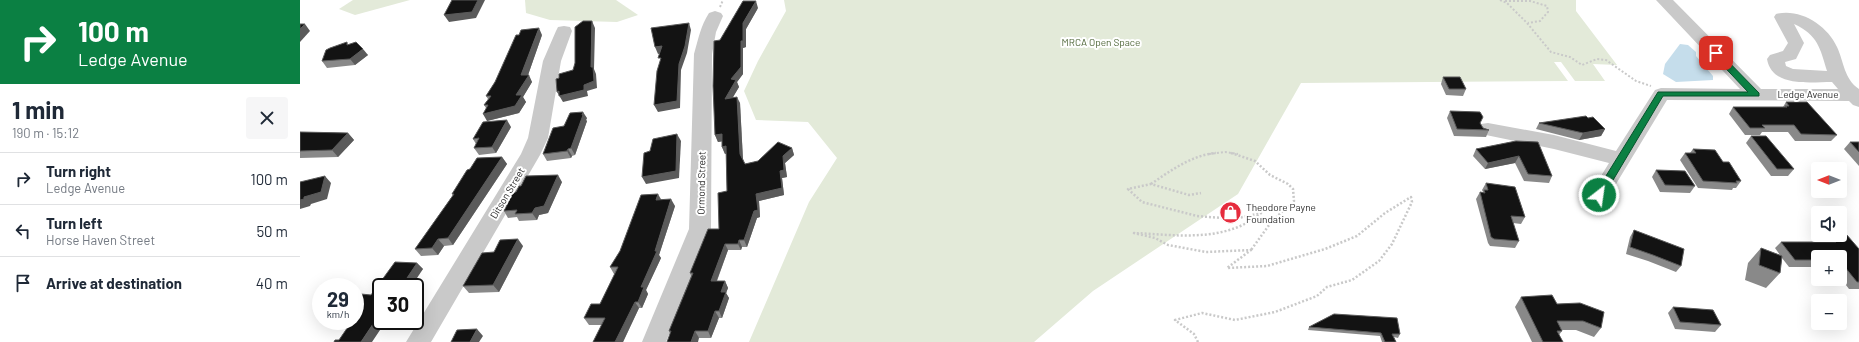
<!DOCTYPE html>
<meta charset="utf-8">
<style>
:root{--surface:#fff;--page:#f6f6f7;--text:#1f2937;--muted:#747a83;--line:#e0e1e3}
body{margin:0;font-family:Barlow,sans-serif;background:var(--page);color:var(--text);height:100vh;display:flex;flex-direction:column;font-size:15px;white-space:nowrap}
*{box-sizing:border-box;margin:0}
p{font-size:13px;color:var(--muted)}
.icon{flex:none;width:22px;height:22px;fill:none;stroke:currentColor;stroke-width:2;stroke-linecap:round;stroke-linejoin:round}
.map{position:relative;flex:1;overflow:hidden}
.drawer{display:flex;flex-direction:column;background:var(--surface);width:300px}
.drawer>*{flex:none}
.banner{background:#0b8043;color:#fff;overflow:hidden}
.needle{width:26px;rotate:270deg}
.fabs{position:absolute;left:1511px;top:162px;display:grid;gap:8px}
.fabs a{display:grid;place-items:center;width:36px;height:36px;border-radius:4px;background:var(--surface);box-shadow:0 4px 16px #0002;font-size:20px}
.speed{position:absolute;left:12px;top:278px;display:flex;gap:8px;font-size:20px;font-weight:700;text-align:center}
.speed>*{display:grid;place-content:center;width:52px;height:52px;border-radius:50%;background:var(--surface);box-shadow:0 4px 16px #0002;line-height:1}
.speed small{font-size:10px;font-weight:400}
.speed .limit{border:2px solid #111;border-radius:6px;background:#fff;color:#111}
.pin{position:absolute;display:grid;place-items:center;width:34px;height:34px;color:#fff;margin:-17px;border-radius:8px;box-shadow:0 2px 6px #0006}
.me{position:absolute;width:44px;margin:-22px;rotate:30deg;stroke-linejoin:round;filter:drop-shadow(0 0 3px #0008)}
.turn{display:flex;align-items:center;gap:14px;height:84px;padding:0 12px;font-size:18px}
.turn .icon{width:52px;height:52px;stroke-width:2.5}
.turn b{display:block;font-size:28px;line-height:34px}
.round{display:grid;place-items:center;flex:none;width:42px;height:42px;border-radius:4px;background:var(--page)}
.headline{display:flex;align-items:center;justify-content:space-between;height:68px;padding:0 12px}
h1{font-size:24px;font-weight:700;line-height:30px}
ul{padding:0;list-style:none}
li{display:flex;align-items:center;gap:12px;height:52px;padding:0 12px;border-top:1px solid var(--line)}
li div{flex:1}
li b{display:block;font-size:15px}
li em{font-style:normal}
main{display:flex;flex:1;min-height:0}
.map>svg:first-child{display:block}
.green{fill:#e3ead9}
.water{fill:#c5ddeb}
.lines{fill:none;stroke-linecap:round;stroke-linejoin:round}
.path-far1{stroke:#c9c9c9;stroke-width:2;stroke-dasharray:2 2;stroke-linecap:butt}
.path{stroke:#c9c9c9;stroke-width:2.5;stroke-dasharray:2 2;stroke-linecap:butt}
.minor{fill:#c9c9c9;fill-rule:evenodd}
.wall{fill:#898989}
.shaded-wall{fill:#5a5a5a}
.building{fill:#131313;stroke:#5a5a5a}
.route{fill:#0b8043;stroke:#07532c}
.labels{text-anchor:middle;stroke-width:4;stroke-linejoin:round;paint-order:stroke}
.park-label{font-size:10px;fill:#50673a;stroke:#fff}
.street-label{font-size:10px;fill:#2c2c2c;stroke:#fff}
.poi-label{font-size:10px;fill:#2c2c2c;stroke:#fff;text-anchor:start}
</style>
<main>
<section class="drawer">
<div class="banner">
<div class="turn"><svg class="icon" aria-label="right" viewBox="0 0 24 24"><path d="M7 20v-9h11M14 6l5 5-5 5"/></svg><div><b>100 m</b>Ledge Avenue</div></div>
</div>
<div class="headline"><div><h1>1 min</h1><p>190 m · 15:12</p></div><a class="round"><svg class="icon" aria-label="close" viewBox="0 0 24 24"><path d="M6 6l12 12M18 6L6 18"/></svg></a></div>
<ul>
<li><svg class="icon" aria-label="right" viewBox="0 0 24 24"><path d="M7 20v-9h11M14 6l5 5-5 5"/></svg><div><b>Turn right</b><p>Ledge Avenue</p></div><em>100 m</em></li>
<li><svg class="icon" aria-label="left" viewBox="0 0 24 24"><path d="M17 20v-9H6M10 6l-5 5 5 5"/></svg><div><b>Turn left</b><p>Horse Haven Street</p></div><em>50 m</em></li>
<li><svg class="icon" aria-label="arrive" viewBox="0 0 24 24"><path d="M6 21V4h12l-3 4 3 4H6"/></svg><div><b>Arrive at destination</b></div><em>40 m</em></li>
</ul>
</section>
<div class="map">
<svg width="1559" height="342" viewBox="0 0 1559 342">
<rect width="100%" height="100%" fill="#fff"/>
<!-- green -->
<g class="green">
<path d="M53,0H110L55,15L39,9Z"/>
<path d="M225,0H316L338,15L317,22L250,20L226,13Z"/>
<path d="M484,0H1276V11L1317,65L1293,64L1305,81H1275L1261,62H1254L1268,81L1001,83L938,194L793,291L734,342H449L509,202L537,158L508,122L456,120L444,91L458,61L486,11Z"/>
</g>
<!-- water -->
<path class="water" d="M1380,44L1388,45L1396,52V56L1413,76V80L1376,82L1363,74L1365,64Z"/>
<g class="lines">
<!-- path-far1 -->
<g class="path-far1">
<path d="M1200,0L1207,3L1227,23L1251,52L1270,57L1282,65L1297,59L1306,60L1336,81L1351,86"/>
<path d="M1205,1H1230L1247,6L1248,12L1240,21L1228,23"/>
<path d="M420,7L423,0"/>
<path d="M909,154L925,152L938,154"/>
</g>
<!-- path -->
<g class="path">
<path d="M931,153L955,161L970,175L988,184L993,189L994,201L972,221L951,250"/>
<path d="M851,184C870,171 892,155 916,153"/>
<path d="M898,342L894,334L875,320L902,313L935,320L975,312L1017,296L1027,287L1052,280L1079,261L1092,244L1112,202L1111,197L1085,213L1057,236L1025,249L967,266L927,268L951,250L906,252L868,245L855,238L834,233C877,235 926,243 961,213L934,219L897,216L842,202L828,189L851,184L889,195L901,193"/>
</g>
<!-- minor -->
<g class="minor">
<path d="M1356,0H1373L1461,89H1538L1532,82C1510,82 1472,88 1467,59L1470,55L1483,51L1488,43L1474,17L1476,14C1500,8 1527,25 1537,47C1544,62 1544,79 1559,89V107L1553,105L1549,101L1367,100L1302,207L1295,210L1288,207L1285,202L1309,163L1254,149L1181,134L1178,129L1181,124L1188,123L1254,135L1316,151L1355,90L1361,88L1440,89ZM1494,24C1518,35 1520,48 1527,71L1493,69L1486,66L1485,62L1496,59L1504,43Z"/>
<path d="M415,11L421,13L423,16L416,32L412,54L411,229L366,342H342L389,229L394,54C398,40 401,25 409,13Z"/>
<path d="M264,26L270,27L272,31L261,61L248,138L240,155L131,342H106L221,154L228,138L243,61L256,31L258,27Z"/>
</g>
</g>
<!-- wall -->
<g class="wall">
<path d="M458,8L446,29V47L443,48V74L437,82L439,87L432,98L440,103L443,159L445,164L458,161L492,148L494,155L485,163L487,177L482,178L484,195L459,201L460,217L457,218L447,247H442L441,250H428L417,281H425L428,288L426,293L429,298L422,318H419L411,338H399L370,334L369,331L391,276L390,273L419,229L427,191L426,153L425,154L422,147V141L418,142L415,135L420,40Z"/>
<path d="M242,35L228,75L232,82L223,97L226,102L219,113L187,121L186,108L184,105L188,99L186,96L195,82Z"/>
<path d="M47,42L48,45L68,55L55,65L27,68L22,61Z"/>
<path d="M1143,77L1166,89L1163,96L1146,95L1141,84Z"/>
<path d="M1486,102L1537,135L1531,141H1495L1488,132H1462L1460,135H1445L1429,114L1433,107H1483Z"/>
<path d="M1150,111L1180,123L1183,128L1189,130L1186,137L1154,136L1147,118Z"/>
<path d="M287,118L286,120L287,121L275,155L272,156L271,158L247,161L243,154L264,126Z"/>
<path d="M1288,118L1305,129L1301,136L1279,140L1236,129L1239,123Z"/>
<path d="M211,127L196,153L179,155L174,148L176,144L173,139Z"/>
<path d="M0,132L48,133L54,140L38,157L0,158Z"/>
<path d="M1451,136L1494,169L1488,176H1471L1446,143Z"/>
<path d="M1216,141L1252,176L1249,183L1224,181L1215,163L1185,169L1173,156L1176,149Z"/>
<path d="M1550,142H1559V166L1544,149Z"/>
<path d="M1393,149L1423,162L1441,181L1436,188H1433L1432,190L1398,188L1380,160L1385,153H1390Z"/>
<path d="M202,157L207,164L153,245L144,246L138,255L121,256L115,249L153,195L152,194L170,169Z"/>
<path d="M1356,170L1395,186L1390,193L1360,192L1352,177Z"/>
<path d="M262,182L248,213L239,215L237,220L219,221L217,217L208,218L204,211L216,192Z"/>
<path d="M1186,183L1225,217L1221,224L1213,223L1219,241L1215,248L1190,246L1188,243L1176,199L1180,192H1183L1182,190Z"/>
<path d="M361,200L375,206L359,255L361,258L346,290L348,294L342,308H339L323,342H293L302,325H289L284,318L300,304L315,274H314L310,267Z"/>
<path d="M1518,225V234L1514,230Z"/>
<path d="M1334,230L1381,266L1376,272L1348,261L1326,254L1330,237Z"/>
<path d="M1519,235H1540L1559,249V289H1549L1540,277V257H1518V267H1489L1482,258L1480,273L1466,288L1445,280L1448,263L1461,248L1480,255L1475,248L1481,242H1524Z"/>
<path d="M223,246L199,292L169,293L163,286L194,252Z"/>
<path d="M117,263L123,269L39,340L57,314L55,312V302L71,295Z"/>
<path d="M1221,297L1257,304L1301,328L1294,337L1276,330H1262V331L1259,335L1263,342H1232L1215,307Z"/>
<path d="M1373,307L1421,325L1415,332L1375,329L1368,313Z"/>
<path d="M1009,327L1100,334L1098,338L1094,337L1096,342H1082L1080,336L1008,330Z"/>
</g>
<!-- shaded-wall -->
<g class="shaded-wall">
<path d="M178,0H185L176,18L149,22L144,15Z"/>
<path d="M456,1L458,8L446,29V47L443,48V74L437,82L439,87L428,106L425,99L431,79L443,23Z"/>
<path d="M292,21L295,28L294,69L296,74L297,88L287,91L288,96L263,102L257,92L284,85L291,67Z"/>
<path d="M389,23L391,30L387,53L381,70L380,108L358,112L354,105Z"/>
<path d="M5,24L10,31L0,42V29Z"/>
<path d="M239,28L242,35L227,78L229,75L232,82L223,97L226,102L219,113L187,121L183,114L221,75Z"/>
<path d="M362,46L364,53L358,54L355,47Z"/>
<path d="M63,49L68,55L55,65L50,59Z"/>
<path d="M437,97L440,103L443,161L440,154Z"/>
<path d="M283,112L287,118L286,120L287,121L275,155L271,148Z"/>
<path d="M207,120L211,127L196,153L192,147Z"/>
<path d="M1305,129L1301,136L1279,140L1283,133Z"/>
<path d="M48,133L54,140L38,157L32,150Z"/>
<path d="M377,134L381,141L379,178L346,184L342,177Z"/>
<path d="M422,134L425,141L418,142L415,135Z"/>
<path d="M426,146L428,153L425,154L422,147Z"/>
<path d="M492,148L494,155L485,163L487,177L482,178L484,195L459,201L460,217L457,218L447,247L444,240L456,194L483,156Z"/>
<path d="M268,149L272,156L271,158L267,151Z"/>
<path d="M1219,156L1215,163L1185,169L1188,163Z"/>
<path d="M202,157L207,164L153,245L148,238Z"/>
<path d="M258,175L262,182L248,213L239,215L237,220L232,213L235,208Z"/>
<path d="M25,176L31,183L27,199L11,204L10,206L0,209V200L4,197Z"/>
<path d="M358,194L362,201L356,200Z"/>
<path d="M371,199L375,206L359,255L361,258L346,290L348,294L342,308L338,302L341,287L355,251Z"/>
<path d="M138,239L144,246L138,255L132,248Z"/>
<path d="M218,239L223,246L199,292L193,285Z"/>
<path d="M439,240L442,247L441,250L438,244Z"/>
<path d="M425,244L428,250L414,288L411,281Z"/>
<path d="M117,263L123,269L111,287H101Z"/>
<path d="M425,281L428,288L426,293L429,298L422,318L419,311L421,292Z"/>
<path d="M335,302L339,308L323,342H315Z"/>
<path d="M415,311L419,318L411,338L408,331Z"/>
<path d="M81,312V321H86L72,342H61Z"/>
<path d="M177,329L183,336L179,342H170Z"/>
<path d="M395,331L399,338L398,342H391Z"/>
</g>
<!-- building -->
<g class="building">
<path d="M152,0H178L172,12L144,15Z"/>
<path d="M443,1H456L443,23V41H441V67L431,79L436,80L425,99L437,97L440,154L445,164L458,161L478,142L492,148L483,156L484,170L480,171L482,188L456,194L458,210L454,211L444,240H439L438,244H425L411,281H425L421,292H426L419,311H415L408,331H395L391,342H367L371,331H369L393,273H390L408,229H419L418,193L427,191L426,146L422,147V134L415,135L413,86L414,41L420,40Z"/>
<path d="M283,21H292L291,67H293L294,81L284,85V90L259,96V91L257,92L256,79L259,78V74L273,70L275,63V27Z"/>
<path d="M389,23L385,46L379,64L377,101L354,105L357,71L361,58H358L362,46L355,47L351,28Z"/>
<path d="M0,24H5L0,29Z"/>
<path d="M239,28L221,75H229L216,95H222L215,106L183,114L188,105H184L191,96H186L195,82L216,35H219L221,30Z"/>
<path d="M47,42V45L56,42L63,49L50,59L22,61L26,50L30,48Z"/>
<path d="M1143,77H1160L1166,89H1149Z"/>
<path d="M1486,102H1507L1537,135L1501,134L1494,125H1462L1465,128H1450L1433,107H1487L1485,106H1489Z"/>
<path d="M1150,111L1180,112L1183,117L1180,123L1183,128L1189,130L1157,129Z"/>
<path d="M283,112L282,115H283L271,148L268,149L267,151L243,154L253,128L264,126L270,113Z"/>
<path d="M1286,116L1288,118L1293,117L1305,129L1283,133L1239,123Z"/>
<path d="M207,120L192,147L174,148L179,138L173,139L183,122Z"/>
<path d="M0,132L48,133L32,150L0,151Z"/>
<path d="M377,134L376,171L342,177L344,153L350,151L353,139Z"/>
<path d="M1451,136H1466L1494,169H1477Z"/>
<path d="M1216,141L1238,142L1252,176L1228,174L1219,156L1188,163L1176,149Z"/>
<path d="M1550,142H1559V152Z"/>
<path d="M1393,149L1415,150L1423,162H1429L1441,181H1436L1437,183L1403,181L1385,153H1396Z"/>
<path d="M202,157L148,238L138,239L132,248L115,249L154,194H152L167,170L170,169L177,158Z"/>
<path d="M1356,170L1385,171L1395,186L1365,185Z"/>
<path d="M258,175L244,206L235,208L232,213L215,214L217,210L204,211L213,192H216L219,186H221L226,176Z"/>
<path d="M25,176L21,192L4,197V199L0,200V182Z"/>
<path d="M1186,183L1215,187L1225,217L1211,216L1219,241L1194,239L1191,237L1180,192L1185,193L1184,190H1188Z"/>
<path d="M358,194L356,200L371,199L355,251H357L341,287H344L338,302H335L315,342H293L305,318H284L291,304H300L318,267H310L320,251L341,195Z"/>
<path d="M1540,227L1559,249V282H1557L1540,261V257H1518V260H1495L1481,242H1536L1531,235H1540Z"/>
<path d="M1334,230L1384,249L1381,266L1353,255L1330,247Z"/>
<path d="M218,239L193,285L163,286L182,253L194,252L200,240Z"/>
<path d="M1461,248L1482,256L1480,273L1459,265Z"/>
<path d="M95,262L117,263L101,287H81V312L61,342H34L35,340H39L52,321H55V317L61,308H55V302L61,294L71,295Z"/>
<path d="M1252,295L1257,304L1280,303L1304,312L1301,328L1283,321H1257L1262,331H1257L1263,342H1243L1221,297Z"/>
<path d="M1373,307L1413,310L1421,325L1380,322Z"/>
<path d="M1034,314L1097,318L1100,334H1092L1096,342H1085L1081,333L1009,327Z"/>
<path d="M177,329L170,342H151L157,330Z"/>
</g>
<!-- route -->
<path class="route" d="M1413,51H1418L1459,93V96H1363L1303,197H1296V192L1358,92H1448L1413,55Z"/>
<!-- icons -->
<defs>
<symbol id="shop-disc" viewBox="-11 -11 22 22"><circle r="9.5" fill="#e62c3d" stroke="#fff"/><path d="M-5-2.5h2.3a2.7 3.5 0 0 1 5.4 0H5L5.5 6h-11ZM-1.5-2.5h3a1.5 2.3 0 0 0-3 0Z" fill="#fff"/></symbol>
</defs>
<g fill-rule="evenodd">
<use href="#shop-disc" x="918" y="200" width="25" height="25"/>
</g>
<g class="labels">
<!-- park labels -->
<g class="park-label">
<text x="801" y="46">MRCA Open Space</text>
</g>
<!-- street labels -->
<g class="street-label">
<text x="1508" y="98">Ledge Avenue</text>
<text transform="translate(401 183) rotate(-89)" y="4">Ormond Street</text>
<text transform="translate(207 193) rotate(-59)" y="4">Ditson Street</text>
</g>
<!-- poi labels -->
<g class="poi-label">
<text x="946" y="211">Theodore Payne<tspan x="946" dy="12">Foundation</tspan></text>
</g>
</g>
</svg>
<div class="fabs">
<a><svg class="needle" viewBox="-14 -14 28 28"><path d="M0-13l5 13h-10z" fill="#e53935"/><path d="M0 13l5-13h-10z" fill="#747a83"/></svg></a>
<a><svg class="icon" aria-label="sound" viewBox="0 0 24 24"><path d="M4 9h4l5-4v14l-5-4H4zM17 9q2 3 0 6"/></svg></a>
<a>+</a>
<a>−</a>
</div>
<div class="speed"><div>29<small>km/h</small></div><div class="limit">30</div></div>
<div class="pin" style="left:1416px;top:53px;background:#d93025"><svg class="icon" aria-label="arrive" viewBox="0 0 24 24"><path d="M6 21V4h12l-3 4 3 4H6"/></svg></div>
<svg class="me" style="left:1299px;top:195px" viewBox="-20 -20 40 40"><circle r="17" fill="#0b8043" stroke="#fff" stroke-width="3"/><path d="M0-11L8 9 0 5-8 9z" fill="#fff"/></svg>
</div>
</main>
